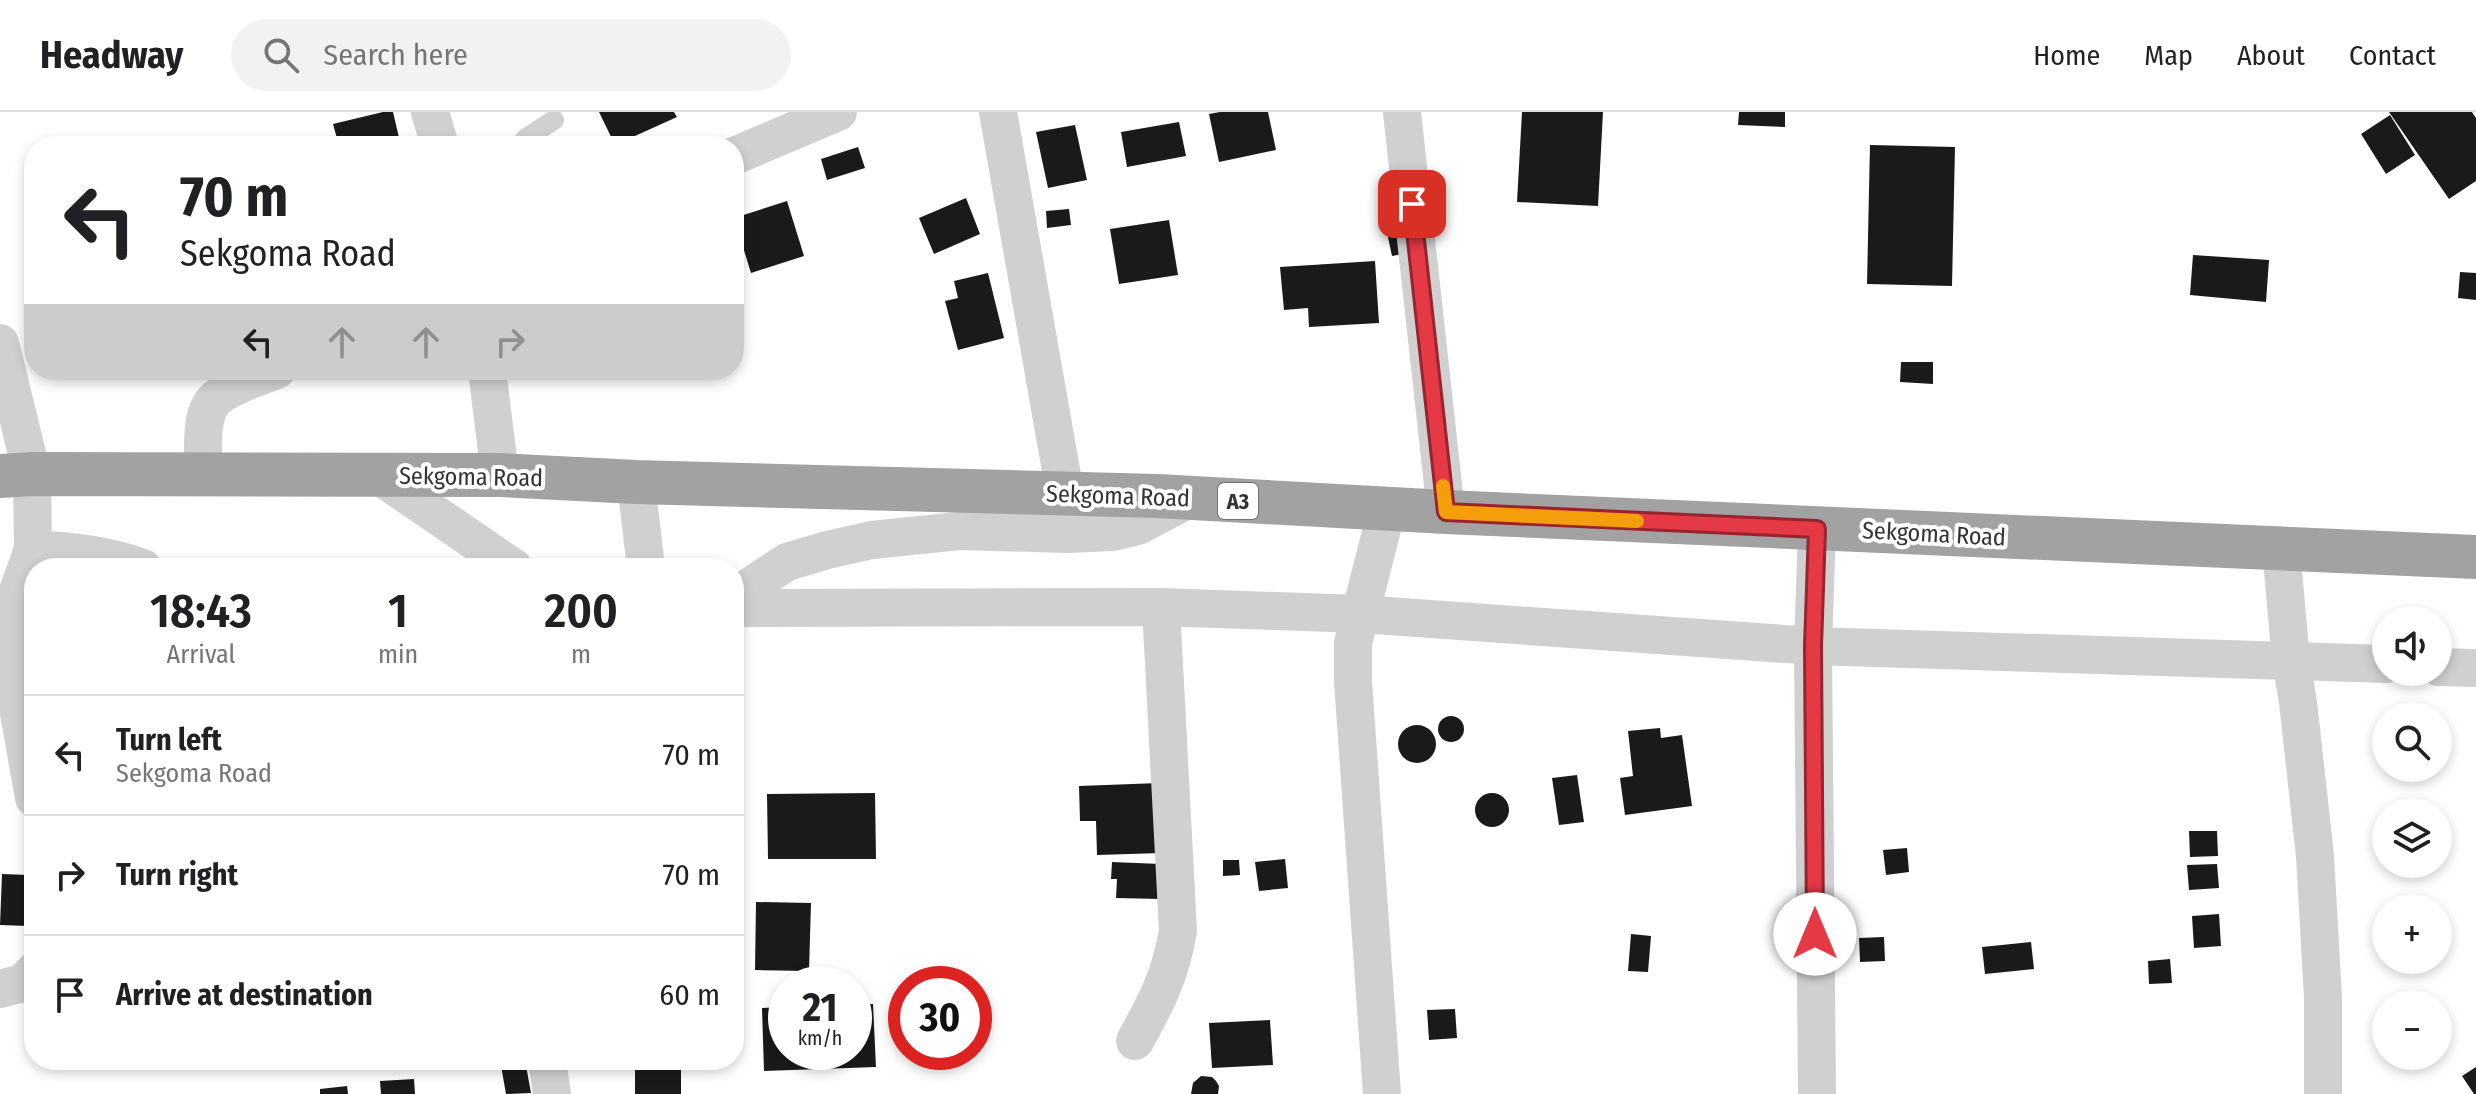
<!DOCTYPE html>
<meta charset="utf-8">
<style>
:root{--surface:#fff;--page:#f2f2f2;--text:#202124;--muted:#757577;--line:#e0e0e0}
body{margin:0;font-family:"Fira Sans Condensed",sans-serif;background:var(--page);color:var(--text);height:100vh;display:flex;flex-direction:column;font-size:30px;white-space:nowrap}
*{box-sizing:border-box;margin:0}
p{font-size:26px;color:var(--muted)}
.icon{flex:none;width:44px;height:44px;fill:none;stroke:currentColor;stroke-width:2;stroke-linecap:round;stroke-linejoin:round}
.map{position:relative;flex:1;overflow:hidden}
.side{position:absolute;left:24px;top:446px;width:720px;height:512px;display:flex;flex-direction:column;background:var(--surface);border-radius:32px;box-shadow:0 4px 12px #0003}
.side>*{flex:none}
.hud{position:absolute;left:24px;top:24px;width:720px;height:244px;border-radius:32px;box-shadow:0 4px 12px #0003;background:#fff;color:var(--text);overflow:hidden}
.tools{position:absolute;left:2372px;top:494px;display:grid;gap:16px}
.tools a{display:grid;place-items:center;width:80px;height:80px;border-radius:50%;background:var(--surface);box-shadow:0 4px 12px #0003;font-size:40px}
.speed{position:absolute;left:768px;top:854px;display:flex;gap:16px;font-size:40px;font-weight:700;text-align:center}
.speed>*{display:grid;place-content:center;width:104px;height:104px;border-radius:50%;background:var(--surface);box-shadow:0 4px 12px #0003;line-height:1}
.speed small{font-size:20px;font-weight:400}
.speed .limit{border:12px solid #d22;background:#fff;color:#111}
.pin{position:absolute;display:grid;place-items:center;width:68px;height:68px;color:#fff;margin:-34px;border-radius:16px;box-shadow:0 4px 12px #0006}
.me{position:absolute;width:88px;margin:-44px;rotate:0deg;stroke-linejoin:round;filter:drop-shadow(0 0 6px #0008)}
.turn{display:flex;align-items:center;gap:28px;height:168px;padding:0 24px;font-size:36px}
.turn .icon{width:104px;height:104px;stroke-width:2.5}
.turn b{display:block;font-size:56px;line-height:68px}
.lanes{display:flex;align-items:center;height:76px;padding:0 24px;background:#0003;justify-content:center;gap:40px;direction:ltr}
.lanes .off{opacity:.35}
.eta{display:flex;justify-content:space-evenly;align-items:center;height:136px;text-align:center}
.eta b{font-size:48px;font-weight:600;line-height:56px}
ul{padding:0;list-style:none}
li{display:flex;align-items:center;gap:24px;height:120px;padding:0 24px;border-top:2px solid var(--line)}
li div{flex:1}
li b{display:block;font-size:30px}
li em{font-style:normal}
header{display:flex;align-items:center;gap:48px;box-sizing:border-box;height:112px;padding:0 40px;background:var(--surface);border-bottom:2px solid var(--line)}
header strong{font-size:38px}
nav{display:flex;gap:44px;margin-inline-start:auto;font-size:28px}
.search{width:560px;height:72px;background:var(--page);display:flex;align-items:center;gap:20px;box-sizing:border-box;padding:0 28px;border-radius:44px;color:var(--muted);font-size:30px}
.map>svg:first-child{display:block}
.building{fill:#1a1a1a}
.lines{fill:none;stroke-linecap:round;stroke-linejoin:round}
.service{stroke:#d0d0d0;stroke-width:20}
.minor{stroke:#d0d0d0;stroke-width:38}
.trunk{stroke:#a2a2a2;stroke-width:44}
.route-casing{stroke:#96252e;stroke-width:20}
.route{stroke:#e63946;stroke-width:14}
.slow{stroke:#f59e0b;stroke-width:14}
.labels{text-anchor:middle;stroke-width:8;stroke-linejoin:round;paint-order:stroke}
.shield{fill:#fff;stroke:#707070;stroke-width:2}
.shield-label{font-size:22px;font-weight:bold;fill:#333}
.street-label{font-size:24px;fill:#333;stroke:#fff}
</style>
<header>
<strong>Headway</strong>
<div class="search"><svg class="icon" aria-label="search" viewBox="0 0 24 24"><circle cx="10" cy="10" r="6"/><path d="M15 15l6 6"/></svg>Search here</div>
<nav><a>Home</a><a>Map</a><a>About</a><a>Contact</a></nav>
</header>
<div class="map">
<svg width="2476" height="982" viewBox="0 0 2476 982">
<rect width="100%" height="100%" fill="#fff"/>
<!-- building -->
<g class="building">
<path d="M383,0H393L401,34H339L333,12Z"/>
<path d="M599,0H674L677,5L615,33Z"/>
<path d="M1220,0H1268L1276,38L1219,50L1209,2Z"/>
<path d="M1522,0H1603L1598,94L1517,90Z"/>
<path d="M1739,0H1785V15L1738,13Z"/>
<path d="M2389,0H2472L2476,6V69L2449,87Z"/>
<path d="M2390,3L2415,43L2386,62L2361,22Z"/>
<path d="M1179,10L1186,44L1127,55L1121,20Z"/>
<path d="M1075,13L1087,68L1048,76L1036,20Z"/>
<path d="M1870,33L1955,35L1952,174L1867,172Z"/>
<path d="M858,35L865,56L827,68L821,47Z"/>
<path d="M966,86L980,122L934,142L919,106Z"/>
<path d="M787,89L804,144L751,161L734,106Z"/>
<path d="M1069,97L1071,113L1047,116L1046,99Z"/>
<path d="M1169,108L1178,163L1119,172L1110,117Z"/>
<path d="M1407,112L1413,140L1392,144L1386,116Z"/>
<path d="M2193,143L2269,148L2266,190L2190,183Z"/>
<path d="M1375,149L1379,211L1309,215L1308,196L1284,198L1280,155Z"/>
<path d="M2460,160L2476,161V188L2458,186Z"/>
<path d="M988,161L1004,226L958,238L945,189L958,186L954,169Z"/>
<path d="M1901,250H1933V272L1900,270Z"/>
<circle cx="1451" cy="617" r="13"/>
<circle cx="1417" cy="632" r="19"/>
<path d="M1660,616L1661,626L1682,623L1692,694L1625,703L1620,666L1633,664L1628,619Z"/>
<path d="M1577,663L1584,710L1559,713L1552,666Z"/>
<path d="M1159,671L1162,741L1097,743L1096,709H1080L1079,674Z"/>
<circle cx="1492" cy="698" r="17"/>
<path d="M875,681L876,747H768L767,682Z"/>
<path d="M2189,719H2217L2218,744L2190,745Z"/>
<path d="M1907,736L1909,760L1886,763L1883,738Z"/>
<path d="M1285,747L1288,776L1259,779L1255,750Z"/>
<path d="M1223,748H1239L1240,763L1223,764Z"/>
<path d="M1112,750L1161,752L1160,787L1116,786L1117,767H1111Z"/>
<path d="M2217,752L2219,776L2189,778L2187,753Z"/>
<path d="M2,762L29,763L28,814L0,813Z"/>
<path d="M756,790L811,791L809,859L755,858Z"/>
<path d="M2219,802L2221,834L2194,836L2192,804Z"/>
<path d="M1631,822L1651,824L1648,860L1628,859Z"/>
<path d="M1884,825L1885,849L1860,850L1859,826Z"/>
<path d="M2031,830L2034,857L1985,862L1982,835Z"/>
<path d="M2170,847L2172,871L2149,872L2148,849Z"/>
<path d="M873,892L876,955L764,959L762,896L786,895V940H854V893Z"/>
<path d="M1455,897L1457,926L1429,928L1427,898Z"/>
<path d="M1270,908L1273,953L1212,956L1209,911Z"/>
<path d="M500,948H525L531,981L506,982Z"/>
<path d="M621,948H681V982H635V952H621Z"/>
<path d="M2476,955V982H2474L2462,964Z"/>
<path d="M1201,964L1212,965L1216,969L1219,974L1218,982H1191L1193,971Z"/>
<path d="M414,967L415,982H381L380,969Z"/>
<path d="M347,974L348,982H320V977Z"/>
</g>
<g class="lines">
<!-- service -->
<path class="service" d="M520,34L525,27L554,8"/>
<!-- minor -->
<g class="minor">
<path d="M430,0L440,34"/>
<path d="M998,0L1065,381"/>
<path d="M1402,0L1446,400"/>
<path d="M734,44L838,0"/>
<path d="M0,231L32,362L33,437L17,482L10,550L34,686"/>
<path d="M487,258L500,363"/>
<path d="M203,363C204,343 200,312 210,294C219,277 259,265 277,258"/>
<path d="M378,363L514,456"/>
<path d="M636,370L646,456"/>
<path d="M33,437C71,439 107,443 143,456"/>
<path d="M2281,437L2291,548L2298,590L2315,744L2323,886V982"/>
<path d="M734,485L787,450L827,438L872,428L959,419L1068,422L1113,420L1138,414L1191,386"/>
<path d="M734,496L1161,495L1360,502L1813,534L2386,552"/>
<path d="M2438,555L2476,556"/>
<path d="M0,877L23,871L34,859"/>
<path d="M1135,929C1157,889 1170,865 1178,819L1161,495"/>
<path d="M547,948L552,982"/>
<path d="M1382,982L1353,569V531L1387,397"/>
<path d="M1817,982L1813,534L1817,417"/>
</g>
<!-- trunk -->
<path class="trunk" d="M0,364L32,362L500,363L636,370L1157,384L1446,400L2476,445"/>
</g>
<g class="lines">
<defs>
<path id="route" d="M1412,92L1446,400L1817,417L1813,534L1815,822"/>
</defs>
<!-- route casing -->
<use href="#route" class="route-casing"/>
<!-- route -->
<use href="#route" class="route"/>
<!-- slow -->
<path class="slow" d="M1443,374L1446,400L1637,409"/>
</g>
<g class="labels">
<!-- shield labels -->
<rect class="shield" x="1218" y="371" width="40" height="36" rx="6"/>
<g class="shield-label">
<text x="1238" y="397">A3</text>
</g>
<!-- street labels -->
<g class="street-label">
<text transform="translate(471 365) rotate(1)" y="8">Sekgoma Road</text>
<text transform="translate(1118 384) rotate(2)" y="8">Sekgoma Road</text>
<text transform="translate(1934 422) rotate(3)" y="8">Sekgoma Road</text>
</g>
</g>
</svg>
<div class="tools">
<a><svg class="icon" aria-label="sound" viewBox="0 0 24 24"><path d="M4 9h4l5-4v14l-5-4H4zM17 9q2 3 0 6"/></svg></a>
<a><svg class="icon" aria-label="search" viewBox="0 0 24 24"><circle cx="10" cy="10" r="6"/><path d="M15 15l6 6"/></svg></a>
<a><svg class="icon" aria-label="layers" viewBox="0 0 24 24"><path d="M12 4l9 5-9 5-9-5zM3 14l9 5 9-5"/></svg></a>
<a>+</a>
<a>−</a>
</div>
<div class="speed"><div>21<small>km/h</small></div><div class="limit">30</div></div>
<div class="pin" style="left:1412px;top:92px;background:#d93025"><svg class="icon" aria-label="arrive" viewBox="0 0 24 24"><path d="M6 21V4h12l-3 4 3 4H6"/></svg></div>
<svg class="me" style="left:1815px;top:822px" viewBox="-20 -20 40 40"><circle r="19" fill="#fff"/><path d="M0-13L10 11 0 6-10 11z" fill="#e63946"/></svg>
<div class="hud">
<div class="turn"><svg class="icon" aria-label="left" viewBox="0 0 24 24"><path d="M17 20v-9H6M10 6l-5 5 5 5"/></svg><div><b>70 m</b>Sekgoma Road</div></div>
<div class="lanes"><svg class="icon" aria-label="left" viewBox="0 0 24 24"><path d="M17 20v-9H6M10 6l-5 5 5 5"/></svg><svg class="icon off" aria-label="ahead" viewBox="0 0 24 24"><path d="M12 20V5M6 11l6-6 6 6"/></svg><svg class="icon off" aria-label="ahead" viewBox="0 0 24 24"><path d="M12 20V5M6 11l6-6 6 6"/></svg><svg class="icon off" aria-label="right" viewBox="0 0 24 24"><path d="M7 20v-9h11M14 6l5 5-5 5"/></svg></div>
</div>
<section class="side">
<div class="eta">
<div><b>18:43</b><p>Arrival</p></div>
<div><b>1</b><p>min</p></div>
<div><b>200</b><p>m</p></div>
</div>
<ul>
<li><svg class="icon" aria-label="left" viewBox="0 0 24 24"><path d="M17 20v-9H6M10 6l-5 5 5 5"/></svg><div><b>Turn left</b><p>Sekgoma Road</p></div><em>70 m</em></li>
<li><svg class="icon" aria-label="right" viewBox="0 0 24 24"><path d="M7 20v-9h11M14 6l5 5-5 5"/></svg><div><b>Turn right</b></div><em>70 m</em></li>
<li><svg class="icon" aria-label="arrive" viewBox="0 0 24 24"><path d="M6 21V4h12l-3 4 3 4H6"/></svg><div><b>Arrive at destination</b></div><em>60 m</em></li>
</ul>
</section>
</div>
